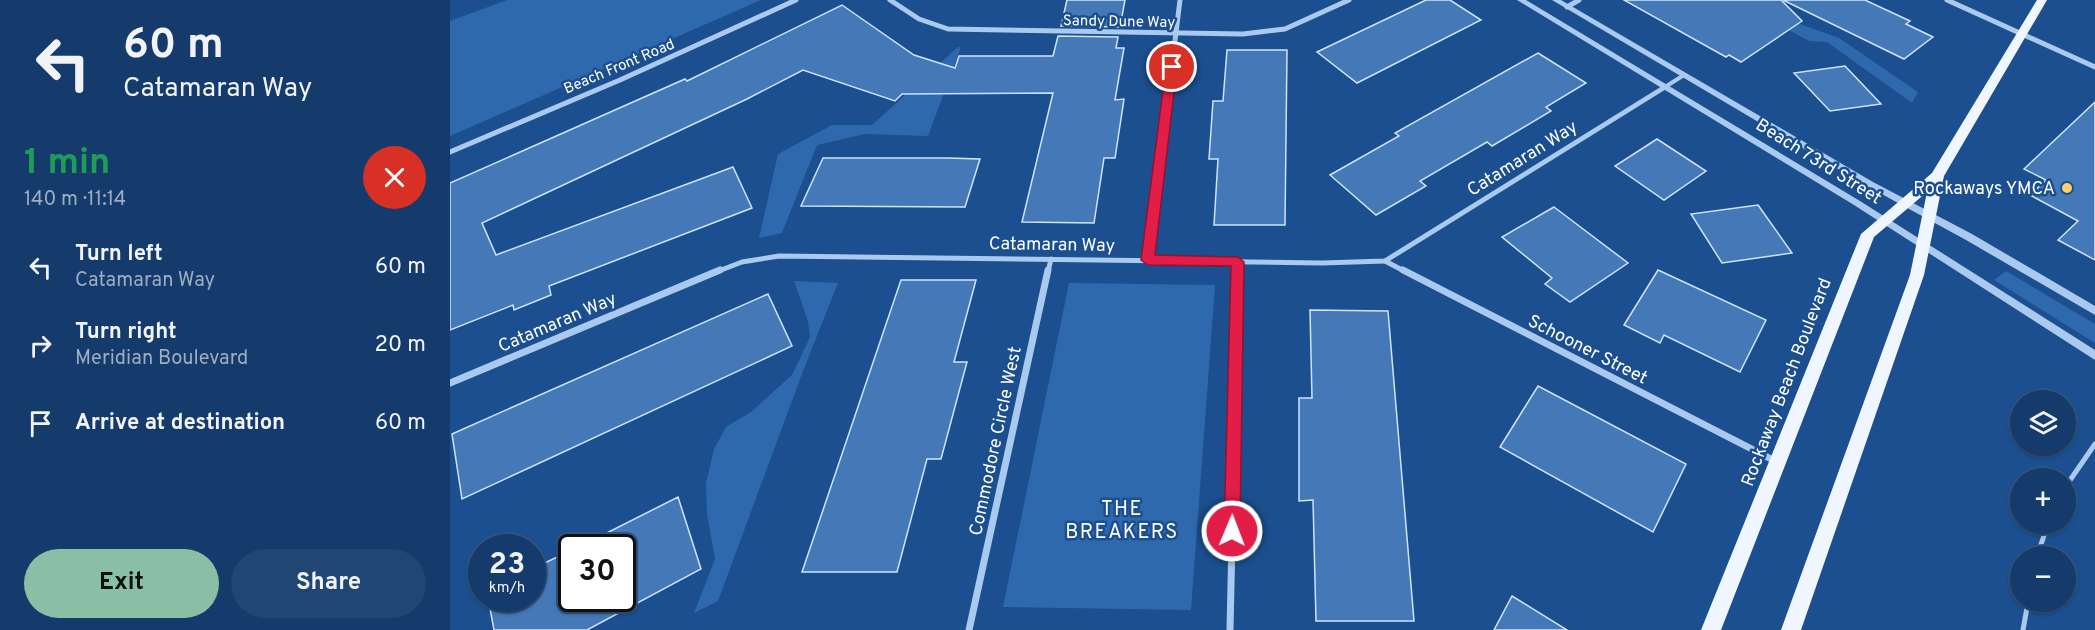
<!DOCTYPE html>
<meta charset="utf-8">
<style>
:root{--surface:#143b6b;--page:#214673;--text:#f1f3f6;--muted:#9dadc1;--line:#33557e;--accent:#8abfa5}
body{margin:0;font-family:Overpass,sans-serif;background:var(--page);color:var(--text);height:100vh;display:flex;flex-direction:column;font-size:22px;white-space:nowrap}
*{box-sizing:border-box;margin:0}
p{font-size:20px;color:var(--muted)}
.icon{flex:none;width:33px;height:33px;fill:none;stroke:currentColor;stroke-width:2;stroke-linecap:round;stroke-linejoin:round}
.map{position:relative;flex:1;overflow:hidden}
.drawer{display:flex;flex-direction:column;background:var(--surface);width:450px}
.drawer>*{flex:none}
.hud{background:#143b6b;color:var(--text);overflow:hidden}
.buttons{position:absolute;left:1560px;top:390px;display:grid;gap:12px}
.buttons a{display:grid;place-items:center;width:66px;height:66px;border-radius:50%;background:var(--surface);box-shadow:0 2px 4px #0004,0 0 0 2px var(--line);font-size:30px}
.speed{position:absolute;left:18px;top:534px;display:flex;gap:12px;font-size:30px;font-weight:700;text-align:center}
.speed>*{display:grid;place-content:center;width:78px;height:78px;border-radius:50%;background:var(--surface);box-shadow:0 2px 4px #0004,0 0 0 2px var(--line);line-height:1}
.speed small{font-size:15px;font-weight:400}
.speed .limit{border:3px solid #111;border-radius:9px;background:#fff;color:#111}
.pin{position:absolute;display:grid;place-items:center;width:51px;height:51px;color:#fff;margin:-26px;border:3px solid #fff;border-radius:50%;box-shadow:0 2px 6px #0007}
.me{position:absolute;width:66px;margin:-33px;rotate:1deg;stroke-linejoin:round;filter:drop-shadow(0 0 4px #0008)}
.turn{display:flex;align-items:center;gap:21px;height:126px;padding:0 24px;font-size:27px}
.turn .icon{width:78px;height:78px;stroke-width:2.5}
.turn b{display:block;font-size:42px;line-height:51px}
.round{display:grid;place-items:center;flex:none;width:63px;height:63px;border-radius:32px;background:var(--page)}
.summary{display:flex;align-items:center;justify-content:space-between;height:102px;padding:0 24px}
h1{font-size:36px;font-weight:700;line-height:45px;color:#1e9e55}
.cta{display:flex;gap:12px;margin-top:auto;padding:12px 24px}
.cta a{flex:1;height:69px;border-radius:36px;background:var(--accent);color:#111;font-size:24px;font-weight:700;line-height:69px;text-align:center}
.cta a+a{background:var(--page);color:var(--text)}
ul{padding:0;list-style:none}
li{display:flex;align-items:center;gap:18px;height:78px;padding:0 24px}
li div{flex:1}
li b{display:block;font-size:22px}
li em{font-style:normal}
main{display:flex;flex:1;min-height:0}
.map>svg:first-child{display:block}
.green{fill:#2e69ad}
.building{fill:#4478b7;stroke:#cfe3fa;stroke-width:1.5}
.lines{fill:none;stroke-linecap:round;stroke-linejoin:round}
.service-far1{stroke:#a9c9ee;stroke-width:4}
.service{stroke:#a9c9ee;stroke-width:5}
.minor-far1{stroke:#a9c9ee;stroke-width:5}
.minor{stroke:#a9c9ee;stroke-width:7}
.tertiary{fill:#a9c9ee;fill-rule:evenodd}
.primary{fill:#f0f6ff;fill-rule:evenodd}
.route{fill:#e11d48;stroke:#92132f;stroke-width:1.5}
.poi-dot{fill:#ffd166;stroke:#1b4f8f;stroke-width:2}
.labels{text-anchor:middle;stroke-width:5;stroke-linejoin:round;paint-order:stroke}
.far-street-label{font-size:15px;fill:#fff;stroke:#1b4f8f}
.street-label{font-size:18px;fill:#fff;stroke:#1b4f8f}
.poi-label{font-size:18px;fill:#fff;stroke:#1b4f8f;text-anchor:end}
.neighbourhood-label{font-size:20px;letter-spacing:1.5px;fill:#fff;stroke:#1b4f8f}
</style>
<main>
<section class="drawer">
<div class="hud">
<div class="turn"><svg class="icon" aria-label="left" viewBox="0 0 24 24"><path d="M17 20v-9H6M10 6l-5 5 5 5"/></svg><div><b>60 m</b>Catamaran Way</div></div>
</div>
<div class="summary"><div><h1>1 min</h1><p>140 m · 11:14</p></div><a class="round" style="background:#d93025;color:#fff"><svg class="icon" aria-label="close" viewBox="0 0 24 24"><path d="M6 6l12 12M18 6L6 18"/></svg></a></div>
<ul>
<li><svg class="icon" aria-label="left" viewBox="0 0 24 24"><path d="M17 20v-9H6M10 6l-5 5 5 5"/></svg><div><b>Turn left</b><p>Catamaran Way</p></div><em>60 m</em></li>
<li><svg class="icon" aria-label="right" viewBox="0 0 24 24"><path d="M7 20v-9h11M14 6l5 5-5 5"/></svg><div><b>Turn right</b><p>Meridian Boulevard</p></div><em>20 m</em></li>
<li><svg class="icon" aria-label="arrive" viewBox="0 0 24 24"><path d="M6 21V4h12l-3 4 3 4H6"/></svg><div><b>Arrive at destination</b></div><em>60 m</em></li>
</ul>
<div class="cta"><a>Exit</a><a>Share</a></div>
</section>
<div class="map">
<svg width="1645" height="630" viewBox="0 0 1645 630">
<rect width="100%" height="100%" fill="#1b4f8f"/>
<!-- green -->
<g class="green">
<path d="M57,0H311L0,136V21Z"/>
<path d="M1282,0L1389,38L1468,92L1462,103L1377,42L1359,41Z"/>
<path d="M508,47H511L478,136L415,134L367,145L332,233L309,238L328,154L382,125H422Z"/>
<path d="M1556,271L1645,324V343L1544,280Z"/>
<path d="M344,281L388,283L353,371L268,601L244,613L265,559L257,514L256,483L264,449L276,427L301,412L342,375L360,337L358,321Z"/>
<path d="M619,283L765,285L741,610L553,607Z"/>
</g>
<!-- building -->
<g class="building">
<path d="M617,0H675L670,27L611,26Z"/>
<path d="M976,0H1000L1031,20L907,83L867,52Z"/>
<path d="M1174,0H1331L1352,21L1291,62L1279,55L1276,57Z"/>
<path d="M1333,0H1415L1460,21L1456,24L1483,37L1454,59Z"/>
<path d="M392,5L464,55L505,68L509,56H603L608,36L668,37L666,48H674L665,100L674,99L665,158H654L644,223L572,222L603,93L452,94L445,101L353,70L297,99L32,223L46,255L283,167L302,208L99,286L101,295L64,310L63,305L0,330V183L235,79L237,81Z"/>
<path d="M777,50H837L835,225H764L768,159H759L763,101H773Z"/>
<path d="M1088,53L1136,83L1096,107L1101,111L1042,146L1037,142L970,181L976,186L926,215L880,175L949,136L945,133Z"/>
<path d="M1395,66L1431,104L1380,111L1344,73Z"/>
<path d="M1645,102V260L1608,240L1628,221L1580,195L1596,180L1574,169Z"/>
<path d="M1207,139L1256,171L1214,200L1165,166Z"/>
<path d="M373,158H498L530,159L515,207L351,206Z"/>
<path d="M1308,205L1342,253L1272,263L1241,214Z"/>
<path d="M1104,207L1178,263L1120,302L1095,284L1102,278L1052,237Z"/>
<path d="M1208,270L1316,320L1290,372L1214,335L1210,343L1174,325Z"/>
<path d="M451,280H526L504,362H517L491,459H477L447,572H352Z"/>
<path d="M318,294L342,346L12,499L2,434Z"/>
<path d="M860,310L938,311L964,621H866L863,500L849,501V398H862Z"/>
<path d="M1088,386L1236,464L1203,532L1050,447Z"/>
<path d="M228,497L251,569L137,630H44L38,598H82V569L122,550V598H172V548H127Z"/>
<path d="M1062,596L1117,630H1044Z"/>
</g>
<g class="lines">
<!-- service-far1 -->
<path class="service-far1" d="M1215,87L1234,75"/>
<!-- service -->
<g class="service">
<path d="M1616,486L1645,444"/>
<path d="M1587,556L1598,524"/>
<path d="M1573,630L1578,602"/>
</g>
<!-- minor-far1 -->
<g class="minor-far1">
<path d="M440,0L469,19L498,29L793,34L835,29L899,0"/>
<path d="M1497,0L1645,67"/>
<path d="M1117,7L1129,0"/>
<path d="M0,152L170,80L346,0"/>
<path d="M698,260L730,0"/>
<path d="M935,261L956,272"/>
<path d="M266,272L292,262L329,256L872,263L935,261L1215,87"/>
<path d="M598,272L601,259"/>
<path d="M788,272V262"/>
</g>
<!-- minor -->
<g class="minor">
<path d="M953,270L1327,462"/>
<path d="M0,383L270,270"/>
<path d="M519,630L598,270"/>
<path d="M780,630L788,270"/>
</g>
<!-- tertiary -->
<g class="tertiary">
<path d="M1067,0H1076L1410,201L1645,350V360L1404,205Z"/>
<path d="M1102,0H1111L1423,182L1522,234L1645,306V315L1516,240L1417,186Z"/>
</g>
<!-- primary -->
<path class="primary" d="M1587,0H1597L1494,176L1474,275L1351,630H1331L1460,275L1477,192L1424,237L1271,630H1251L1411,234L1482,173Z"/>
</g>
<!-- route -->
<path class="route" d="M722,64L727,67L705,255L788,257L794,262L790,531L788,537L782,539L776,537L774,531L781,266L698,265L691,260L716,67Z"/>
<!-- markers -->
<circle class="poi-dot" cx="1617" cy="188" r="6"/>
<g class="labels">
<!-- far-street labels -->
<g class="far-street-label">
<text transform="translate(669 21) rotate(1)" y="5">Sandy Dune Way</text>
<text transform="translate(169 66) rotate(-23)" y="5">Beach Front Road</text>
</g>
<!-- street labels -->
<g class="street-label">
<text transform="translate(1072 158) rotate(-32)" y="6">Catamaran Way</text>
<text transform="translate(1369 161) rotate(32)" y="6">Beach 73rd Street</text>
<text transform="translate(602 244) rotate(1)" y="6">Catamaran Way</text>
<text transform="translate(107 322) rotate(-23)" y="6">Catamaran Way</text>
<text transform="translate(1138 349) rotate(27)" y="6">Schooner Street</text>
<text transform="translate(1336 382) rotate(-69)" y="6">Rockaway Beach Boulevard</text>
<text transform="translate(545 441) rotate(-78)" y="6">Commodore Circle West</text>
</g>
<!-- poi labels -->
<g class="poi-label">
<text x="1605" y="194">Rockaways YMCA</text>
</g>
<!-- neighbourhood labels -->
<g class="neighbourhood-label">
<text x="672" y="515">THE<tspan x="672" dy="23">BREAKERS</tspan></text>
</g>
</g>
</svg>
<div class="buttons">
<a><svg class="icon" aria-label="layers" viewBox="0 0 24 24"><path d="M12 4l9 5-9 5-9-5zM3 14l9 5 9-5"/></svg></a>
<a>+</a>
<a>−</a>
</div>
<div class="speed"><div>23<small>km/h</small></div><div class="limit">30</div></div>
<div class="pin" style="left:722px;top:67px;background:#d93025"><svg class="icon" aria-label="arrive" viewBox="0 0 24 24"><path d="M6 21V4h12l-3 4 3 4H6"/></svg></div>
<svg class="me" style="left:782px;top:531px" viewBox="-20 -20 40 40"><circle r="17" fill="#e11d48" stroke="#fff" stroke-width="3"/><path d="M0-11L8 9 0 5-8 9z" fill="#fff"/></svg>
</div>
</main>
